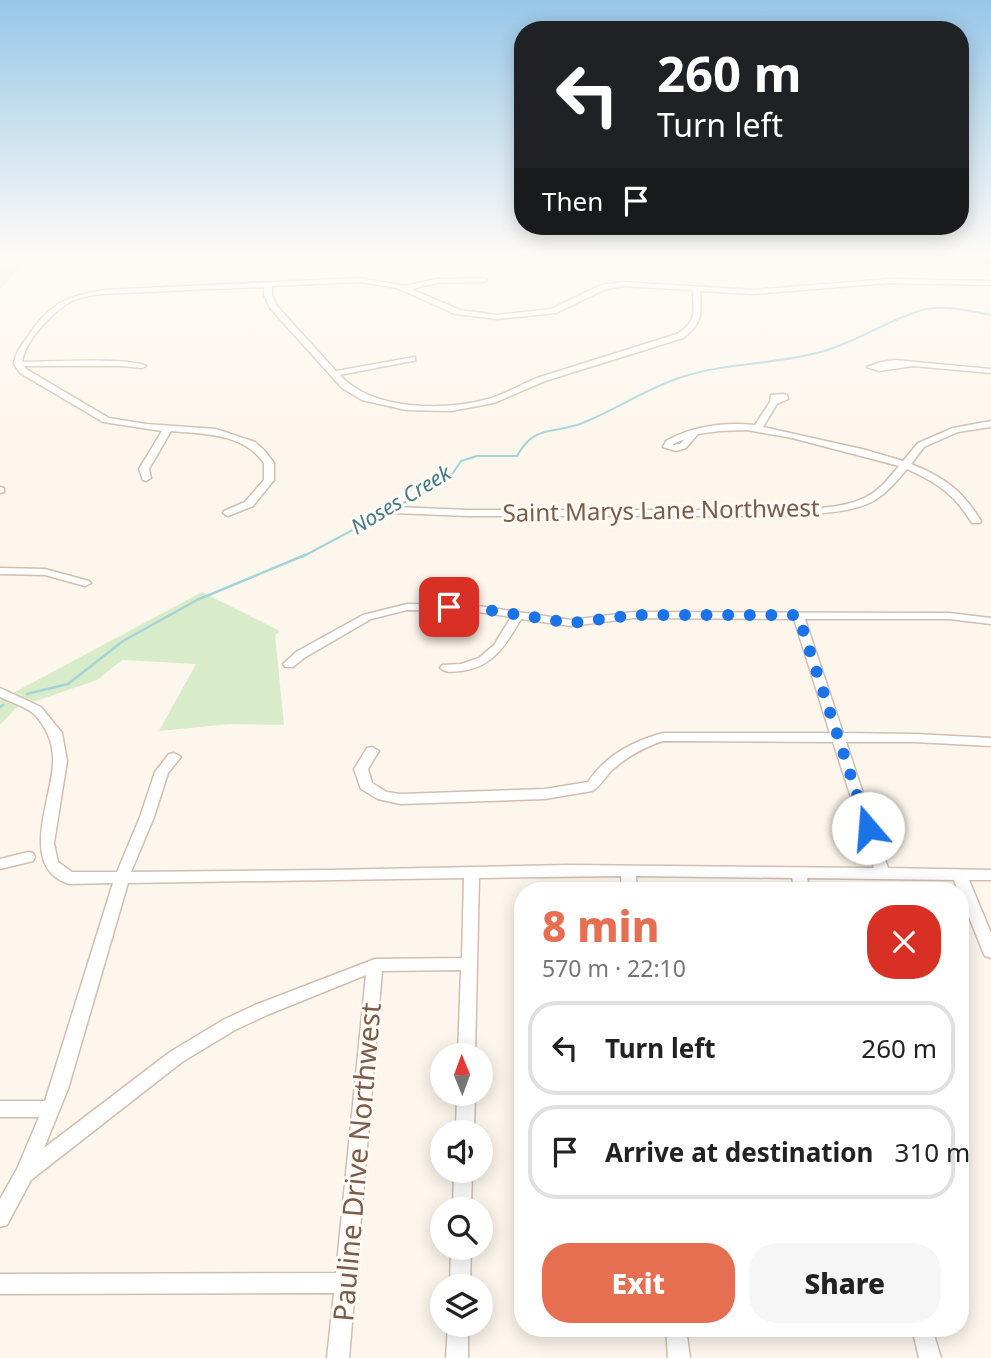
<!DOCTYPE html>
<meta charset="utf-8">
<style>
:root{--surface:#fff;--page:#f6f6f6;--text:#222;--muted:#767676;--line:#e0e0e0;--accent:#e76f51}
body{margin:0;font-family:"Noto Sans",sans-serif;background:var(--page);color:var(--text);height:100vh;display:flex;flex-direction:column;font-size:26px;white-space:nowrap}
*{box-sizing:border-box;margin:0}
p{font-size:23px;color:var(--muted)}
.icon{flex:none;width:38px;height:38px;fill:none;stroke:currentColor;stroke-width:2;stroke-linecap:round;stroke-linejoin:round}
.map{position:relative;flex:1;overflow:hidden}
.panel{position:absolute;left:514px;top:882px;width:455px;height:455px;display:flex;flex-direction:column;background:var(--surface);border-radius:28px;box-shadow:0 4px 18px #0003}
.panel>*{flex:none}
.banner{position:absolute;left:514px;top:21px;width:455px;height:214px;border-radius:28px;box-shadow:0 4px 18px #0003;background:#202124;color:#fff;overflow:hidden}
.needle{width:46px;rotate:359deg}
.tools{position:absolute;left:430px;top:1043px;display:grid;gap:14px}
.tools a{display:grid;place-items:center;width:63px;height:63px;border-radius:50%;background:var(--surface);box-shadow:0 4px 18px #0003;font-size:35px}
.pin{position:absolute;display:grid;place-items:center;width:60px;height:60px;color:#fff;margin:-30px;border-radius:14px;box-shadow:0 4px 10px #0006}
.me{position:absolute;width:77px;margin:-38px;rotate:342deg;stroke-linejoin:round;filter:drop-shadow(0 0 5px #0008)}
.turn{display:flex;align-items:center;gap:24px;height:147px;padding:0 28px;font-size:32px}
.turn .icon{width:91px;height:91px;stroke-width:2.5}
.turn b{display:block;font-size:49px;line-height:60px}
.then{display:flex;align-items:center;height:66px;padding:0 28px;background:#0003;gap:14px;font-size:26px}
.round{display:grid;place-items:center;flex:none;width:74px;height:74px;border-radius:28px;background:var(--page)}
.headline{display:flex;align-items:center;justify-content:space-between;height:119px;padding:0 28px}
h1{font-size:42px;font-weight:800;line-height:52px;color:var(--accent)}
.cta{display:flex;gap:14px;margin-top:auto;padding:14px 28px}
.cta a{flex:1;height:80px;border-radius:28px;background:var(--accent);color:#fff;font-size:28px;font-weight:800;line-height:80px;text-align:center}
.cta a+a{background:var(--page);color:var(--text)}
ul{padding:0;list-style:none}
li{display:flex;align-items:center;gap:21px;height:94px;margin:0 14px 10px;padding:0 14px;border:4px solid var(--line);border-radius:28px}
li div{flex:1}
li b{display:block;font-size:26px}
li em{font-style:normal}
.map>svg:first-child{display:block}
.green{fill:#d8ecc9}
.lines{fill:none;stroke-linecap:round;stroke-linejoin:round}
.stream-far1{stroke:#a5d3da;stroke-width:2}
.stream{stroke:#a5d3da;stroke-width:2.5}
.minor-casing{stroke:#d1beb0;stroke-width:3}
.minor{fill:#fff;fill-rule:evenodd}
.route{stroke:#1a73e8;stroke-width:12;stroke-dasharray:0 21.6}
.labels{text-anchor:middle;stroke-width:6;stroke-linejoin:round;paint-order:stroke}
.far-water-label{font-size:21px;font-style:italic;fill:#437c86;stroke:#fffaf3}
.street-label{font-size:24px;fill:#7a5c4d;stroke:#fffaf3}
.near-street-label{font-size:28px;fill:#7a5c4d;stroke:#fffaf3}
</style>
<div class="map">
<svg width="991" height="1358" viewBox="0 0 991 1358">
<rect width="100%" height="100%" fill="#fdf6ec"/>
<!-- green -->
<g class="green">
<path d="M0,255H592V258L23,263L0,290Z"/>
<path d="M202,592L280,631L275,635L284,725L229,724L159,731L196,664L122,660L97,680L16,708L0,725V700Z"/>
</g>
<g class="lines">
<!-- stream-far1 -->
<path class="stream-far1" d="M302,557L424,492L453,473L461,461L477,456H517C534,425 551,434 580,424C615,411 646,388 682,377C728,362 777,365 824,351C858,341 888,320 922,310C943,304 970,311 991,315"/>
<!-- stream -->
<g class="stream">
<path d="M27,694L68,684L123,641L197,600L305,555"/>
<path d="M0,707L3,705"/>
</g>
<defs>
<g id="minor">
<path d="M662,255H903L900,257H665Z"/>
<path d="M975,255H984L991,258V263Z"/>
<path d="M360,278L405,286L436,279L486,278L487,280L483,282L436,283L411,289L460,310L497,315L551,309L601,285L623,282L754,290L889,279L991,281V285L889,283L754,294L700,291C702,312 702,325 683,338L545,381L494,403L451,411L406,410L362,400L342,388L270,308L264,295V287C225,288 186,290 146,292C124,293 99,292 77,299C57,306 25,340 22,362C47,362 129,357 146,366L142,368L121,366H24L26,369L109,418L146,424L216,429L255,442L265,451L274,463V480L253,506L228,516L223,513L224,511L245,502L264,480V463C243,433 204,434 171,431L149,469L151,478L146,481L143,480L139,469L162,431L103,422L20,373L14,364C15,354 20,347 26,339C48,305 65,296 104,290ZM360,282L397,288L455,314L497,319L556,313L606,289L623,286L693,290C694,311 697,322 677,334C632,348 588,362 543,376C524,382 507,394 488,399C445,411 372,411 340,375L412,361H415V357L336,371L276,305L272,295V286Z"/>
<path d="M895,360L991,369V373L913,366L879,371L867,367L881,362Z"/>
<path d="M784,394L787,395L788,399L777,404L763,427L866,450L903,461L918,443L953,428L991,421V427L958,432L924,447L911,464C944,477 962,490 981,521L980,523H972C953,493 939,484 907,469C897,481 888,492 875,500C854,513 812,514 788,516H468L395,513L390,510L395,507L468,510H788C813,508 843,509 866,497C880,490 889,478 899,466L792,438L747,430L719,431L698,434L686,448L676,451L663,447L666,441C693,426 724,422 755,425L770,402L771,395ZM685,439L680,444L673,445V444Z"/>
<path d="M0,487L4,488V492L0,493Z"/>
<path d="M0,568L45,569L89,581L91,583L85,586L45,575L0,574Z"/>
<path d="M407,604L472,605L571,620L634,612L949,613L991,618V624L949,619H805L843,733L915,734L991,738V746L915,742H846L888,868L991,870V880H969L991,933V958L985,956L983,952L961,897V891H958L954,880L807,878L810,891H795L792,878L636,876L637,891H622L621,876L479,878L475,1055H458L461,970L382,971L349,1358H327L334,1293L0,1294V1274L336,1273L366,975L267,1015L235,1030L182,1062L31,1180L7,1225L0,1227V1199L17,1169L39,1117H0V1101H45L113,883L69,884C18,868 52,799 53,763C54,745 47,727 34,714C25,706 10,702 0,697V688L41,707L62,733L67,761L54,843L58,862L72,872H117L140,817L155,772L169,754L174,753L181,757L168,773L154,817L131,872L330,870L568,865L874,868L833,742L663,741C644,747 627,757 612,770C605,777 600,787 592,791L545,799L400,804L378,799L361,789L354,769L367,748L372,747L379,751L368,769L372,783L387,792L400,794L545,789L588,782C605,756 633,741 663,733H830L794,619L634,618L571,626L521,619C506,645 493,667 461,671C453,672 446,673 440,668L442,665L461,664L479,658L494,645L511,617L472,611L407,610L371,619L304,658L293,667H285L283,664L296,652L363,615ZM464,878L462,958L375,959L255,1005L223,1020L170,1052L44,1148L68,1089L128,883Z"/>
<path d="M28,852L33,853L35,857L33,861L0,869V859Z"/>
<path d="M457,1094H475L474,1132H456Z"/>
<path d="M454,1171H472L471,1209H453Z"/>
<path d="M451,1248H471L470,1286H450Z"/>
<path d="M448,1325H468V1358H446Z"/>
<path d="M666,1328H686L690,1358H668Z"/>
<path d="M912,1328H932L941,1358H919Z"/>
</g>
</defs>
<!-- minor casing -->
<use href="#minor" class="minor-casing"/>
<!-- minor -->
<use href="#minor" class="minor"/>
</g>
<!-- sky -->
<linearGradient id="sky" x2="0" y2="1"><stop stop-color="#97c7e8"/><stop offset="0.57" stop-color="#fefbf6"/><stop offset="1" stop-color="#fefbf6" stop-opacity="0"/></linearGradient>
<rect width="991" height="445" fill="url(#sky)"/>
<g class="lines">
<!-- route -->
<path class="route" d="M449,607L488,610L571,623L634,615H798L868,828"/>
</g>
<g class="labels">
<!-- far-water labels -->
<g class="far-water-label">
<text transform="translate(401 500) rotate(-31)" y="7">Noses Creek</text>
</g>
<!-- street labels -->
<g class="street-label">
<text transform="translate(661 511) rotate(-1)" y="8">Saint Marys Lane Northwest</text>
</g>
<!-- near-street labels -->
<g class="near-street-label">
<text transform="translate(357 1162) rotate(-85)" y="10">Pauline Drive Northwest</text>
</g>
</g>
</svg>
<div class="tools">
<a><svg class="needle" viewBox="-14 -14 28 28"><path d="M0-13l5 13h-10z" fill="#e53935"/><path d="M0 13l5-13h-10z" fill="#767676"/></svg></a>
<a><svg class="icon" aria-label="sound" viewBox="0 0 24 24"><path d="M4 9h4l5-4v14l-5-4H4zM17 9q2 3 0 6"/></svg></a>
<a><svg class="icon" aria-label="search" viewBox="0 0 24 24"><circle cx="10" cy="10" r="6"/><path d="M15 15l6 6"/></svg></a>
<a><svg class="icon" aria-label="layers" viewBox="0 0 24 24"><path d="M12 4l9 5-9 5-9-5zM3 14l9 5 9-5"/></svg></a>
</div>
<div class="pin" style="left:449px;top:607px;background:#d93025"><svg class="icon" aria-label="arrive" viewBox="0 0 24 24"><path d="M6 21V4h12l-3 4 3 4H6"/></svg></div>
<svg class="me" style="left:868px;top:828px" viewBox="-20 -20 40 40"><circle r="19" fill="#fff"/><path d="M0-13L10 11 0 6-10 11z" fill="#1a73e8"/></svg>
<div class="banner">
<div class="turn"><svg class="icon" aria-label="left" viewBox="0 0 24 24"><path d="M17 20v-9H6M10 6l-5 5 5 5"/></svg><div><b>260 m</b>Turn left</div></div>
<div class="then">Then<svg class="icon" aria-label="arrive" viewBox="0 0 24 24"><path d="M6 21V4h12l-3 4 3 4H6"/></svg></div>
</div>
<section class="panel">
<div class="headline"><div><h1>8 min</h1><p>570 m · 22:10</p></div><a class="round" style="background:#d93025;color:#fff"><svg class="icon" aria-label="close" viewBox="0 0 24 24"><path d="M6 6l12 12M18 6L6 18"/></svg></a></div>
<ul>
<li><svg class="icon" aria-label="left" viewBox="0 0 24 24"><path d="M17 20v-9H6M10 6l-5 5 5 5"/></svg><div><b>Turn left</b></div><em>260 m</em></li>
<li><svg class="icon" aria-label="arrive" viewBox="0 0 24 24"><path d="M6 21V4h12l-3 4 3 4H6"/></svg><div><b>Arrive at destination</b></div><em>310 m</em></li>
</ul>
<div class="cta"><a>Exit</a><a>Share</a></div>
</section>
</div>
